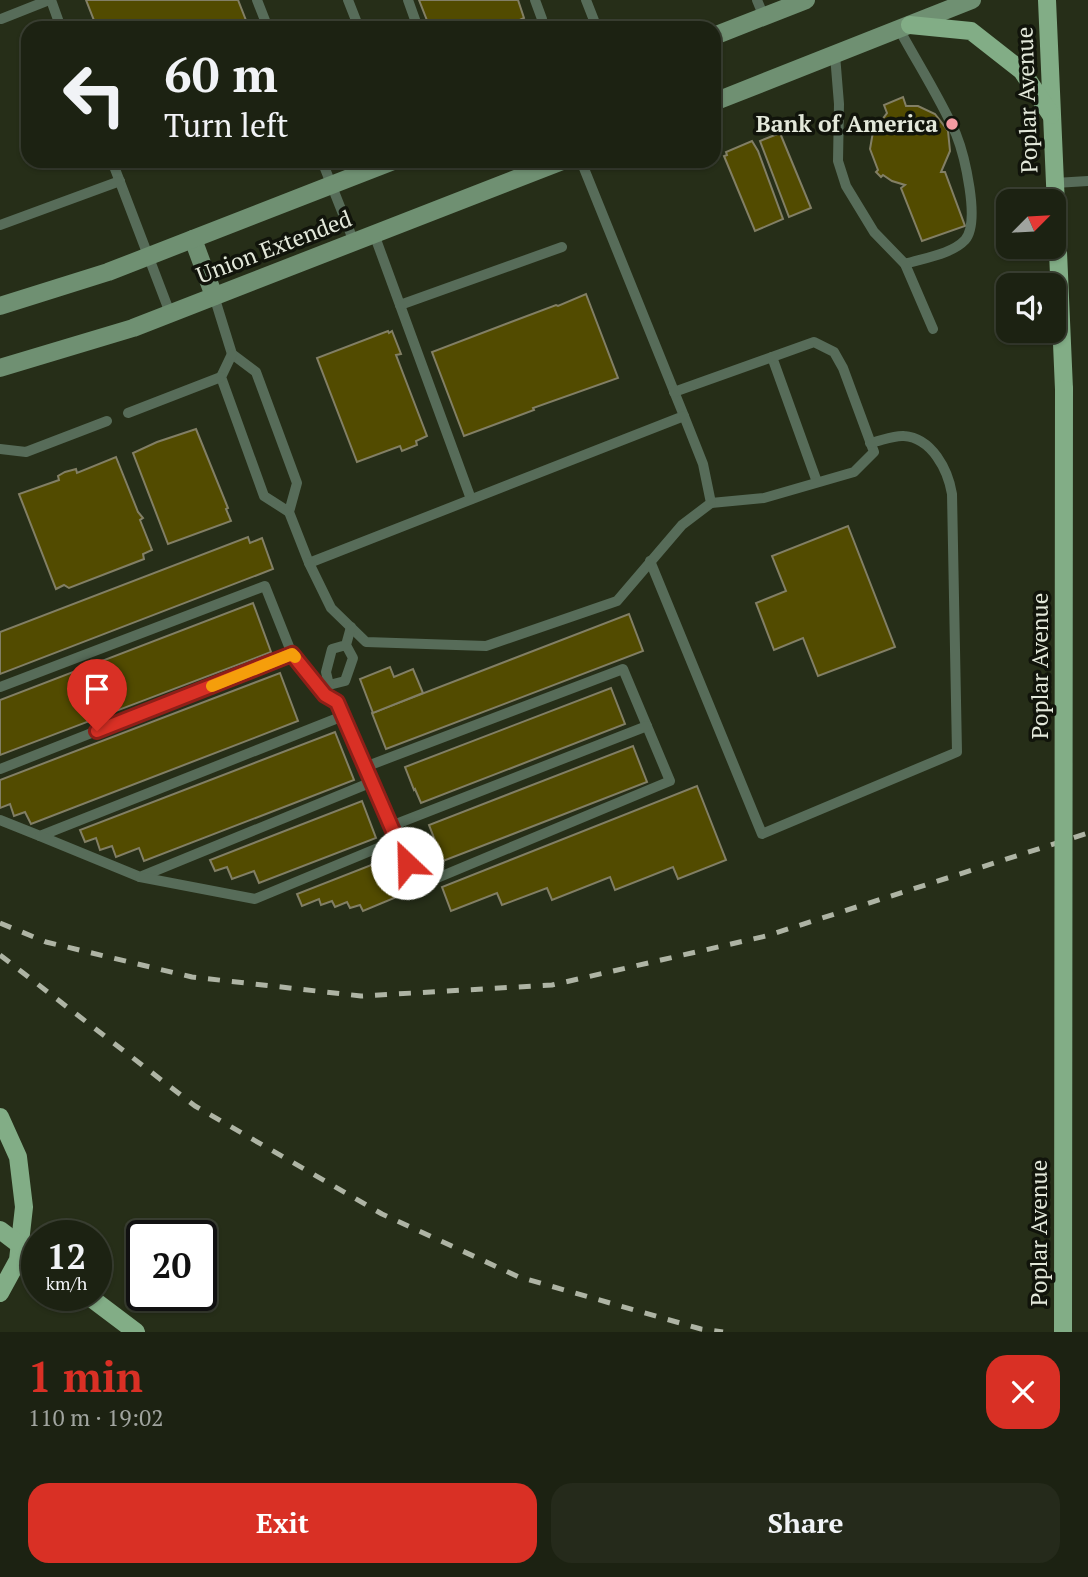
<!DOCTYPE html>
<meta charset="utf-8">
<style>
:root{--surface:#1c2212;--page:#252a1b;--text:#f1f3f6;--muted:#a0a49f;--line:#3a3f32;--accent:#d93025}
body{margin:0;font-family:"PT Serif",serif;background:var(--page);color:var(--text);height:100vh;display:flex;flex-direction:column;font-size:26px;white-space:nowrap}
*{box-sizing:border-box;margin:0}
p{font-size:23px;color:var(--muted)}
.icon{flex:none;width:38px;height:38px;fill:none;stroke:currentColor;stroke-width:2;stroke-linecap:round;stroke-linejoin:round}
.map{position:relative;height:1332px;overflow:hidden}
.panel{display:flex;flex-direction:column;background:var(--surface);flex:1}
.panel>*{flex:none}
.hud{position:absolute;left:21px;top:21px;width:700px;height:147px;border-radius:21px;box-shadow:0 2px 5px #0004,0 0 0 2px var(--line);background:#1c2212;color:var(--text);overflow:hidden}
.needle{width:46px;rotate:66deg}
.tools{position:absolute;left:996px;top:189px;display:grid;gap:14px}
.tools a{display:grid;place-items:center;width:70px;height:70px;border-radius:14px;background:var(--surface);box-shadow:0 2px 5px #0004,0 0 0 2px var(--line);font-size:35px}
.speed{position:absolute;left:21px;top:1220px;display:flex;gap:14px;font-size:35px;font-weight:700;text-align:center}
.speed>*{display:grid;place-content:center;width:91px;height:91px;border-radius:50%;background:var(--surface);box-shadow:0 2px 5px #0004,0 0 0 2px var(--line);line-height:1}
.speed small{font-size:18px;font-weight:400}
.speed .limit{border:4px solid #111;border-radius:10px;background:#fff;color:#111}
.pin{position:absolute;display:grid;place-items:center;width:60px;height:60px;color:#fff;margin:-72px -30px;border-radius:50% 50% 50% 0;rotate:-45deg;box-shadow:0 0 7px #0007}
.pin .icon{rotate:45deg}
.me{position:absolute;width:77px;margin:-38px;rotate:336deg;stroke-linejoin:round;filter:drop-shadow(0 0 5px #0008)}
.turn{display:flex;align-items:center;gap:24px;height:147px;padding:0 28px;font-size:32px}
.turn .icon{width:91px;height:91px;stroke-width:2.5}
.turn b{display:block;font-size:49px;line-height:60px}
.round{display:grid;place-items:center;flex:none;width:74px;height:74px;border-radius:21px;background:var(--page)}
.headline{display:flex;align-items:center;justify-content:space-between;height:119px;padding:0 28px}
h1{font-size:42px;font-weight:600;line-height:52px;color:var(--accent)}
.action{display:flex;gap:14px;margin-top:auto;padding:14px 28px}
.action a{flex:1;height:80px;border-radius:21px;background:var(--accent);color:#fff;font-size:28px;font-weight:600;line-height:80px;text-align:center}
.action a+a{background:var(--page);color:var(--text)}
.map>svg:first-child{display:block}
.building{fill:#524b00;stroke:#827f65;stroke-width:2}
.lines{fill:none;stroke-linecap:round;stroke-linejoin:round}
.lane{stroke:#576c59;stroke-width:10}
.secondary{stroke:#6f9072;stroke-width:18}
.primary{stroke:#82ad86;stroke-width:18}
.rail{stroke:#aeb4a4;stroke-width:5;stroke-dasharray:12 12;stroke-linecap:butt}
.primary-bridge{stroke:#82ad86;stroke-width:18}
.route-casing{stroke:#8d1f18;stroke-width:18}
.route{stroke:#d93025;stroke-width:12}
.slow{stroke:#f59e0b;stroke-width:12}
.poi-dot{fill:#f49aa2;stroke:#11140b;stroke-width:2.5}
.labels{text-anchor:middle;stroke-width:7;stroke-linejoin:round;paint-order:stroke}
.street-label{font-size:23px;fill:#e3e8da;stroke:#11140b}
.poi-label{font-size:23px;font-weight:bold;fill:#e3e8da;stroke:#11140b;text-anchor:end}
</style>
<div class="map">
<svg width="1088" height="1332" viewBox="0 0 1088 1332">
<rect width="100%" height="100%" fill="#262e18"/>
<!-- building -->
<g class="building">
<path d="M86,0H238L249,28H97Z"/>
<path d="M419,0H518L524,18L502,28H445L444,26L430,28Z"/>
<path d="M903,97L906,106H918L935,114L948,131L950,151L941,172H945L965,226L922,241L901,188L905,185L892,181L883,175L881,177L876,172L878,170L870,149L873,132L887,113L884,105Z"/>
<path d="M780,133L811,208L789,217L760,141Z"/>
<path d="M752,141L758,151L783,219L755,231L724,156L727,155L726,152Z"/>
<path d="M586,294L618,378L533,408L534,410L464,436L432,352L556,305L558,306Z"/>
<path d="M388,331L389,333L392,331L401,354L396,355L427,436L416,441L417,445L402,451L400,446L357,462L317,358Z"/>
<path d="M196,429L228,508L226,509L231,521L168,544L133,453L157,442Z"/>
<path d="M116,457L138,512L143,518L140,520L152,550L143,554L144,559L69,588L64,585L56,589L19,494L59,480L58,476L65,472L76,469L77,473Z"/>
<path d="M848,526L895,647L818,676L803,638L774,650L756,603L786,591L772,556Z"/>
<path d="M248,537L250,543L262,538L273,569L0,674V632Z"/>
<path d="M253,603L271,652L0,755V700Z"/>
<path d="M629,614L643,651L386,749L372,713Z"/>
<path d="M390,667L394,677L413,669L423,693L373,713L360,679Z"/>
<path d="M280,673L298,721L31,824L25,812L14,816L10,804L0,808V780Z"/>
<path d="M611,688L625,724L421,803L415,789L414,790L405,767Z"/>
<path d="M335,732L354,780L144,861L139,848L116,857L112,846L100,850L96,838L85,842L80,830Z"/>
<path d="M633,746L647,782L443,861L429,825Z"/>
<path d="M697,786L726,860L678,879L673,867L615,890L610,877L552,900L547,888L502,905L497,893L451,911L442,887Z"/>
<path d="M362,801L376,838L259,883L254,871L232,879L227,867L215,871L210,860Z"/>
<path d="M384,860L399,896L363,911L360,905L350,908L347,902L335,907L332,901L321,905L319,899L302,906L297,894Z"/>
</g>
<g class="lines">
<!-- lane -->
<g class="lane">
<path d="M51,0L61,28"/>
<path d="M257,0L268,28"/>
<path d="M348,0L359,28"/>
<path d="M408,0L418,28"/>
<path d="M535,0L542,19L541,28"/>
<path d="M586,0L597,28"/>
<path d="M757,0L764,17"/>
<path d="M1,19L49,0"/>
<path d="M899,29C918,64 940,98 956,134C964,154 981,222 965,240C952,254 924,258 905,264"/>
<path d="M835,55L839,104L838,161L846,186L874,232L905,264L933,329"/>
<path d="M112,161L170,313"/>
<path d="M322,161L354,242"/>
<path d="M1055,183L1088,181"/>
<path d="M0,225L120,181"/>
<path d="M374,234L471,499"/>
<path d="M214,296L232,354L256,372L297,483L289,512L309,563L684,416L581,161"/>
<path d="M400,305L562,247"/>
<path d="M232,354L221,377L264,496L289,512"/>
<path d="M772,357L817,482"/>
<path d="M674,392L814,342L834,352L843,368L874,452L854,472L764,498L711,503"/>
<path d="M128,413L221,377"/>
<path d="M0,449L26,452L107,421"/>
<path d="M650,561L762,834L957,752L952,494C948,470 932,438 904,436C894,435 881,441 870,443"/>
<path d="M309,563L331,608L366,642L486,646L617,601L682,525L711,503L703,464L684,416"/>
<path d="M346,645L332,649L326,672L329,685L345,681L353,658L346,645L351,627"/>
<path d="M329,685L325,695L337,702L418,886L670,781L623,669L365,767"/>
<path d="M0,687L265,586L292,654L325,695"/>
<path d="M0,769L292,654"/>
<path d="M0,820L40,836L343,716"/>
<path d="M391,826L647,726"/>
<path d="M40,836L140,877L372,782"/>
<path d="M140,877L255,899L397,840"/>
</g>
<!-- secondary -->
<g class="secondary">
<path d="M714,36L806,0"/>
<path d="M714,102L972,0"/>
<path d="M193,239L214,296"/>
<path d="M0,306L108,272L393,161"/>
<path d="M0,368L133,328L562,161"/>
</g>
<!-- primary -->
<g class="primary">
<path d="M1047,0L1064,389"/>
<path d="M910,25L971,31L1022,71L1051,115"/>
<path d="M0,1117L18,1157L24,1207L18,1260L0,1293"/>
<path d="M87,1295L136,1332"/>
</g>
<!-- rail -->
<g class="rail">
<path d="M0,923L46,942L192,977L361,996L552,985L766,936L1088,833"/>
<path d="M0,955L195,1106L382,1214L519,1277L701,1329L723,1332"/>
</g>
<!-- primary-bridge -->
<g class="primary-bridge">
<path d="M0,1230L37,1258"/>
<path d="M1063,1332L1064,389"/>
</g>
</g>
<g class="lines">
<defs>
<path id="route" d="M97,731L292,654L325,695L337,702L407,863"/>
</defs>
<!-- route casing -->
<use href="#route" class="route-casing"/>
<!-- route -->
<use href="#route" class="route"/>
<!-- slow -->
<path class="slow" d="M212,686L292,654L295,657"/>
</g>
<!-- markers -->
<circle class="poi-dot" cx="952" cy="124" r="7"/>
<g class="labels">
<!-- street labels -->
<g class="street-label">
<text transform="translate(1027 100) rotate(-92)" y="8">Poplar Avenue</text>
<text transform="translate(274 247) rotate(-21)" y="8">Union Extended</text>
<text transform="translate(1040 666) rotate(-90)" y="8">Poplar Avenue</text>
<text transform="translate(1039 1233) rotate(-90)" y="8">Poplar Avenue</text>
</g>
<!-- poi labels -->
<g class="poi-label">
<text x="938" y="132">Bank of America</text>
</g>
</g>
</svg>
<div class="tools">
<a><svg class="needle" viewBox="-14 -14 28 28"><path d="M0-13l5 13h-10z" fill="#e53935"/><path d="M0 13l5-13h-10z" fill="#a0a49f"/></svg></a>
<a><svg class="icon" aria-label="sound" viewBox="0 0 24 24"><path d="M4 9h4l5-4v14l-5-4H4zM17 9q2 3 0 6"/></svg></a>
</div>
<div class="speed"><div>12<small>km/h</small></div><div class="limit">20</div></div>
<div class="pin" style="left:97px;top:731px;background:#d93025"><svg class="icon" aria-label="arrive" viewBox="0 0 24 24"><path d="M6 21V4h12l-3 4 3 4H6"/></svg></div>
<svg class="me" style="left:407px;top:863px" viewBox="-20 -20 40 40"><circle r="19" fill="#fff"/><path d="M0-13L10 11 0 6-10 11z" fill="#d93025"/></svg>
<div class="hud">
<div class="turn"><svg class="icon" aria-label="left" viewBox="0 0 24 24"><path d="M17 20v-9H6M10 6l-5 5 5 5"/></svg><div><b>60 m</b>Turn left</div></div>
</div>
</div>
<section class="panel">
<div class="headline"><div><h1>1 min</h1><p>110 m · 19:02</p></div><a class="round" style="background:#d93025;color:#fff"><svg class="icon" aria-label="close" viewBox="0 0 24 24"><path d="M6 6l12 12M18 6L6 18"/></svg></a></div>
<div class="action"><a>Exit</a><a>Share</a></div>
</section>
